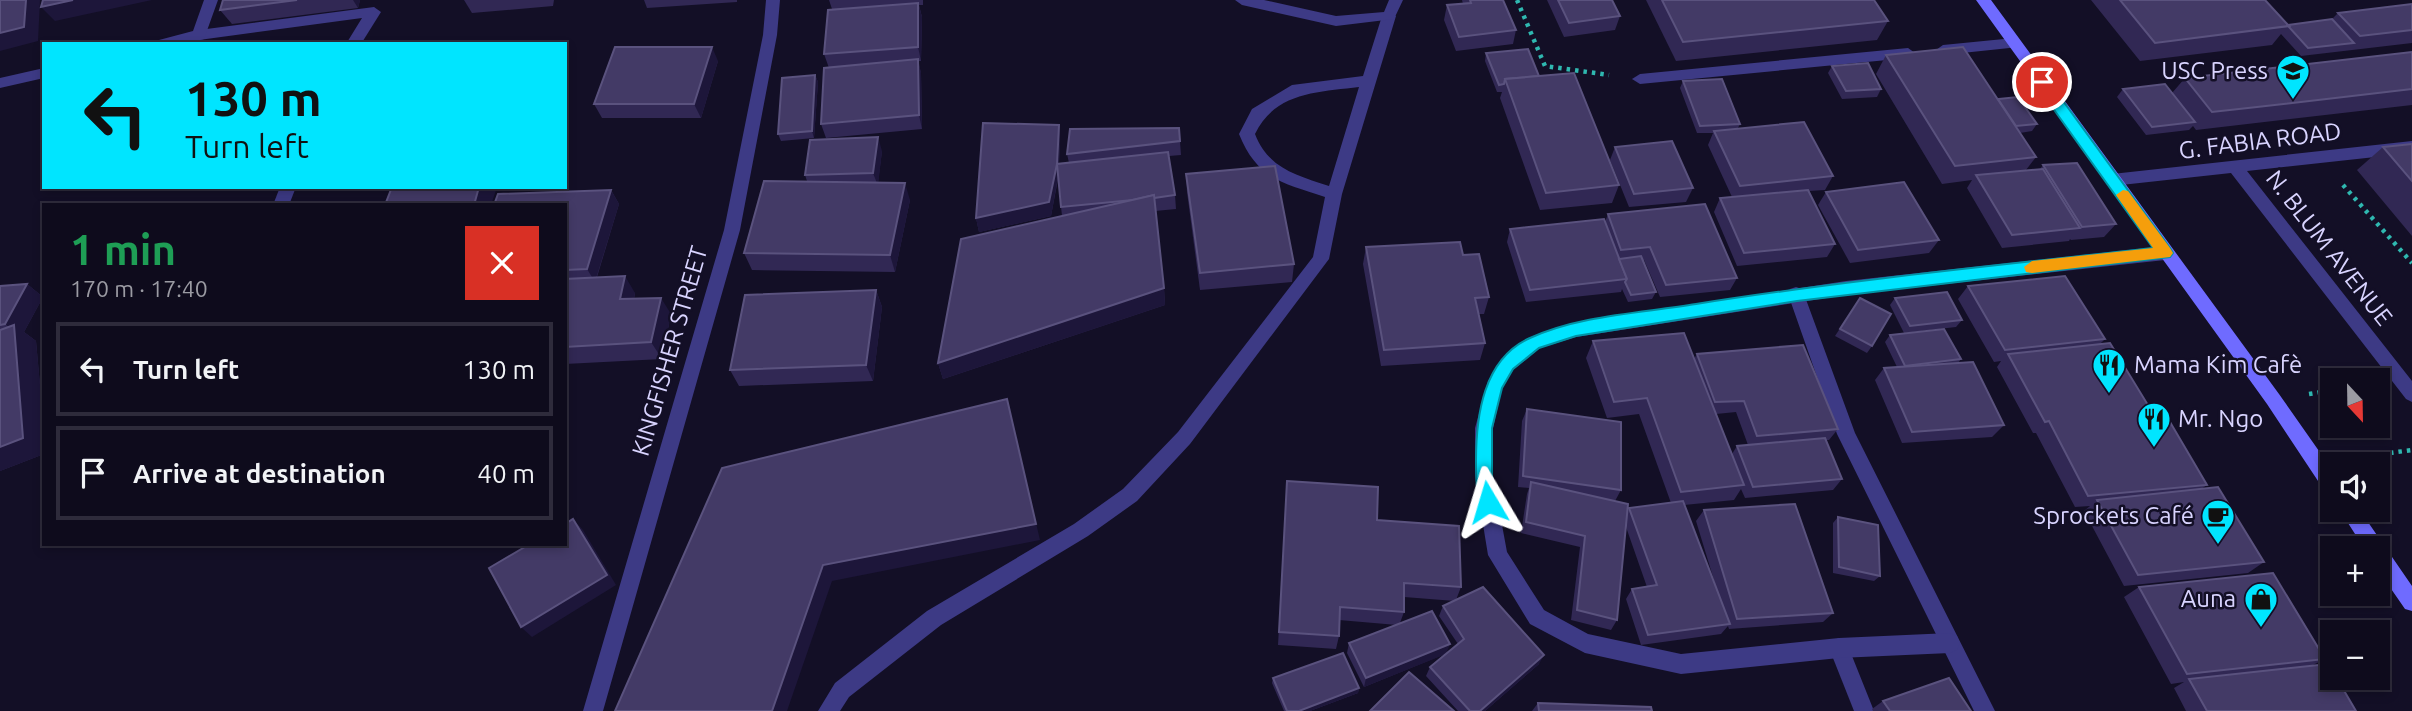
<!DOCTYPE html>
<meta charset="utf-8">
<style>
:root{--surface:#0e0b1c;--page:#171425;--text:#f1f3f6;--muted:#9b9ba3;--line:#2e2b3b}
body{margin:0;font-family:Ubuntu,sans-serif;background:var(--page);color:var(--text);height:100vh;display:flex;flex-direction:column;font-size:26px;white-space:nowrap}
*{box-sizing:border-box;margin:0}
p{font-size:23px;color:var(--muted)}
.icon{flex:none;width:38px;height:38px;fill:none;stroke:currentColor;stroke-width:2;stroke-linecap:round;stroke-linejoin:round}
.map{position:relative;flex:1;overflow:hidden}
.drawer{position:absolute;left:42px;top:203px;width:525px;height:343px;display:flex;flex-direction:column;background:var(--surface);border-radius:0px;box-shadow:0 4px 10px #0003,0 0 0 2px var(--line)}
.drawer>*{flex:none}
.top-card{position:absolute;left:42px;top:42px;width:525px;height:147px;border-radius:0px;box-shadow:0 4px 10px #0003,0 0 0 2px var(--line);background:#00e5ff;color:#111;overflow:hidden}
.needle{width:46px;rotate:158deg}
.buttons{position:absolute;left:2320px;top:368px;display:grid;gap:14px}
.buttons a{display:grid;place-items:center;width:70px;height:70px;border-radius:0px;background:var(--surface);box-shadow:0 4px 10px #0003,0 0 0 2px var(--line);font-size:35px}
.pin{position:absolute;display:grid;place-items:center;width:60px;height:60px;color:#fff;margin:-30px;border:4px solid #fff;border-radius:50%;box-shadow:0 2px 7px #0007}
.me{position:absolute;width:77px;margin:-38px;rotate:353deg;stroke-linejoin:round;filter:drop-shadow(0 0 5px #0008)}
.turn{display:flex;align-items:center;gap:24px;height:147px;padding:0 28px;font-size:32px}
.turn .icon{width:91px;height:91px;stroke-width:2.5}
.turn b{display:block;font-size:49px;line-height:60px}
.round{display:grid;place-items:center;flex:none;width:74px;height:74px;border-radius:0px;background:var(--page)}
.overview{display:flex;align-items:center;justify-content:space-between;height:119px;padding:0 28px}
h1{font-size:42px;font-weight:700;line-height:52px;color:#1e9e55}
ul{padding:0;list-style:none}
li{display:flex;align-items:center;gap:21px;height:94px;margin:0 14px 10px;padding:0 14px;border:4px solid var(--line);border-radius:0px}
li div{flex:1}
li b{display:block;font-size:26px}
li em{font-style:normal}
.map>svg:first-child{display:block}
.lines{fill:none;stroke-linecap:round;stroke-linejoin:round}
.path{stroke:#2fb8b0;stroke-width:4.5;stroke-dasharray:3.5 5;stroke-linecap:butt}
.lane{fill:#3d3a85;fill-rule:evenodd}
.street{fill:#3d3a85;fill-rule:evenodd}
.secondary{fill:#6f6bff;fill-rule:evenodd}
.wall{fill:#312854;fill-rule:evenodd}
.shaded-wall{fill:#1d163a}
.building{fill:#433a66;stroke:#5a527e;stroke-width:2}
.route{fill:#00e5ff;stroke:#0095a6;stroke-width:2}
.slow{fill:#f59e0b}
.labels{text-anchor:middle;stroke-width:5;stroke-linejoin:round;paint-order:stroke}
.poi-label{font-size:24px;fill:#d9d4ff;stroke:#130f26;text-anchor:end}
.street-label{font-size:24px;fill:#d9d4ff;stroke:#130f26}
</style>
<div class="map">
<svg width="2412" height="711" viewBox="0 0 2412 711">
<rect width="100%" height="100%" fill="#130f26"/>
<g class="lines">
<!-- path -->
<g class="path">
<path d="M1517,0L1545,66L1609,75"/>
<path d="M2343,185L2412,263"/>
<path d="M2309,394L2333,390"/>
<path d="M2390,453L2412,450"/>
</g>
<!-- lane -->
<g class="lane">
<path d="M374,7L381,12L361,44H346L362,18L199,40L192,35L199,30Z"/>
<path d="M1389,11L1396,16L1342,194L1329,259L1190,444L1137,501L1088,536L941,625L849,697L840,711H818L835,683L927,611L1074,524L1123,489L1178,432L1313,257L1325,197C1283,183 1257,179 1239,134L1252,109L1292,85L1363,76L1382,16ZM1359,87L1329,186C1296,175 1268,168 1255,134C1275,92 1318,92 1359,87Z"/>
<path d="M2014,38L2021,43L2019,47L1943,55L1936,50L1943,45Z"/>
<path d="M1908,48L1915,53L1908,58L1640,84L1632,79L1640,74Z"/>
<path d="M2412,141V153L2247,171L2412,381V402L2406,399L2231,173L2112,186L2104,180L2112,174Z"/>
<path d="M280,187H296L289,205H273Z"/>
<path d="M1796,287L1802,289L1804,294L1855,433L1995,711H1974L1837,434L1788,294L1790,289Z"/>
<path d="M1839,638L1846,641L1874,711H1854L1829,648L1832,641Z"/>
</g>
<!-- street -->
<g class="street">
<path d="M204,0H218L204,39L185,44H157L159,40L193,31Z"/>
<path d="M766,0H780L777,35L740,230L603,711H583L724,230L763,35Z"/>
<path d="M1235,0H1264L1336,16L1384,12L1389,0H1403L1394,19L1336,26L1242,5Z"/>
<path d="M44,68V78L0,88V78Z"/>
<path d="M2165,246L2171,248L2173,253L2171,258L2165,260L1846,295L1576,337L1540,348L1513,370L1502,388L1493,428V476L1507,552L1544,610L1588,634L1681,654L1839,638L1950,633L1957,636L1960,643L1957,650L1950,653L1839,658L1681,674L1585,653L1530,624L1488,555L1475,476V428L1488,381L1501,360L1528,338L1576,323L1846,281Z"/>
</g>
<!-- secondary -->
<g class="secondary">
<path d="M1976,0H1991L2279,394L2333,471V495L2326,493L2267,404Z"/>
<path d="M2339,509H2359L2412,586V611L2405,609L2378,570V548H2364Z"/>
</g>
</g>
<!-- wall -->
<g class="wall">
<path d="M223,0H360L358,8L232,24L220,10Z"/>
<path d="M464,0H554L553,6L472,13Z"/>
<path d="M644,0H737V2L647,8Z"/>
<path d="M829,0H923V5H919L922,17L921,61H918L921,73L922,129L826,138L821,124L829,68L824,54L832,9Z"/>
<path d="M1462,0H1503L1516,30L1513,44L1456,51L1444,20L1447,5L1463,4Z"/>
<path d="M1547,0H1612L1620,16L1615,30L1564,37Z"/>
<path d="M1646,0H1874L1888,21L1877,40L1676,61Z"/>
<path d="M2091,0H2265L2288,25L2332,19L2338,13L2412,4V43L2301,56L2281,34L2272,45L2140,61Z"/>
<path d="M2412,52V105L2196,130L2193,126L2189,130L2146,135L2117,97L2123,89L2172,93L2185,78Z"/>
<path d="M1486,53L1539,76L1619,185L1612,203L1540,210L1500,98L1502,92H1497L1485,61Z"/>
<path d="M1886,55L1998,99L2037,124L2032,131L2020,133L2036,157L2026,170L2040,169L2043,165L2116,224L2104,237L2071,240L2070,239L2069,241L2002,248L1967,188L1972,180L1942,184L1876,74Z"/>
<path d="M718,61L701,118H602L594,104Z"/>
<path d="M1832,66L1881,89L1877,97L1842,99L1828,73Z"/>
<path d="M815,75L818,82L814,138L781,141L778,134Z"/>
<path d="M1683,81L1740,124L1738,128L1833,176L1825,190L1809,191L1835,244L1827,257L1737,266L1714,212L1720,198L1732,197L1708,145L1713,133H1697L1680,88Z"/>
<path d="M1059,125L1060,139L1059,164L1069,163L1067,154L1179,128L1181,155L1169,156L1175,195L1176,209L1155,211L1164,288L1165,305L943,379L938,363L1062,216L1058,179L1051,216L979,232L976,218Z"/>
<path d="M2412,144V236L2357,170L2383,147Z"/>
<path d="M1615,147L1693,188L1686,202L1629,207L1610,160Z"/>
<path d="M882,151L878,182L910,200L895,272L752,270L744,253L807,181L805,175Z"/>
<path d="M1186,174L1294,264L1292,282L1200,290L1187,192Z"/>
<path d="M611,190L619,204L597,277L635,293L634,299L671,314L662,359L565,364V205Z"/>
<path d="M1826,192L1939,240L1929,253L1850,263L1818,205Z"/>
<path d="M1608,214L1737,278L1730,290L1660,297L1644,260H1642L1656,292L1652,299L1628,302L1622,289L1621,292L1526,302L1507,242L1510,229L1605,222Z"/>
<path d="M1366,247L1463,255L1489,297L1484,314H1479L1485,343L1480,360L1381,366L1363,264Z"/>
<path d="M27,284L43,297L24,332L36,341L44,429V454L0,471V286Z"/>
<path d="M1968,286L2105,339L2099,345L2151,410L2149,412L2207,485L2201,489L2264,562L2248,573L2124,586L2084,511L2090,506L2075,507L2036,433H2033L1997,367L2001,361L1994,362L1958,299Z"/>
<path d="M876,290L882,307L873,381L739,386L730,370Z"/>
<path d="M1860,298L1872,346L1867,353L1835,336Z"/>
<path d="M1895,298L1962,320L1956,327L1904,333L1890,305Z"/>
<path d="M1890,335L1961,359L1958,363L2004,425L1992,437L1902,443L1875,380L1884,368L1897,367L1885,342Z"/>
<path d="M1593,341L1694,359L1697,354L1838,429L1829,440H1826L1842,479L1833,490L1745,498L1741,489L1734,500L1684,505L1720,600L1696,521L1704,510L1833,613L1823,622L1729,629L1728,626L1721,634L1641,645L1626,599L1632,589L1647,587L1626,527L1617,620L1611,630L1571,620L1580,547L1521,533L1527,494L1529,488L1518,487L1522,421L1527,409L1621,490L1615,501L1627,512L1629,508L1671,503L1639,414L1607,418L1586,358ZM1736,412L1748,445L1737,446L1732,454L1716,414Z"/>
<path d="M1287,481L1377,520L1461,587L1456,600L1539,664L1485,711H1458L1426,676L1430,667L1445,654L1364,687L1347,653L1349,643L1397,625L1339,620V636L1336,649L1278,645ZM1404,597L1455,601L1443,606L1439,616L1458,644L1447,653L1400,623L1404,612Z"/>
<path d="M1838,517L1880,576L1874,581L1833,573V523Z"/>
<path d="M2139,587L2325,659L2313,665L2356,711H2186L2174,688L2184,682L2171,684L2124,597Z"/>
<path d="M1273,678L1359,688L1358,693L1310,711H1284L1272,683Z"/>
<path d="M1883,701L1971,711H1873L1872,709Z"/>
<path d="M1538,703L1652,711H1532Z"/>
</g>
<!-- shaded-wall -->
<g class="shaded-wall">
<path d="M26,0H40L38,41L0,51V33Z"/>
<path d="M73,0H152L55,21L41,7Z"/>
<path d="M353,0H360L358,8Z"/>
<path d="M918,3L922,17L921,61L918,47Z"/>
<path d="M712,47L718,61L701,118L694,104Z"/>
<path d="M918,59L921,73L922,129L919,115Z"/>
<path d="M815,75L818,82L814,138L812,131Z"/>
<path d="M1059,125L1060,139L1058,177L1051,216L979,232L976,218Z"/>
<path d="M878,137L882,151L878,186L873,173Z"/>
<path d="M905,183L910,200L895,272L890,255Z"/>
<path d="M479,187H497L491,205H474Z"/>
<path d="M611,190L619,204L595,282L587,269Z"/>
<path d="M625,276L635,293L630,316L620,299Z"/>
<path d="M27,284L43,297L24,332L36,341L44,429V454L0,471V447L15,332L5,324Z"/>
<path d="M1164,288L1165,305L943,379L938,363Z"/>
<path d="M876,290L882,307L873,381L866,365Z"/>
<path d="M661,298L671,314L662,359L651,342Z"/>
<path d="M1007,399L1040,540L832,581L787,711H772L823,565Z"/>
<path d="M573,519L583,530L616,585L532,637L521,627Z"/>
<path d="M1450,644L1446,654L1364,687L1366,678Z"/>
<path d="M1544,655L1539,664L1485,711H1480Z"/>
<path d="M1359,688L1358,693L1310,711H1299Z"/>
</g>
<!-- building -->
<g class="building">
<path d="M0,0H26L24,27L0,33Z"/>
<path d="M43,0H73L41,7Z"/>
<path d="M223,0H297L220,10Z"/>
<path d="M1470,0H1503L1516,30L1459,37L1447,5L1471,3Z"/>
<path d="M1558,0H1612L1620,16L1569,23Z"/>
<path d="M1662,0H1874L1888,21L1683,42Z"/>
<path d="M2120,0H2265L2289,26L2155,43Z"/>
<path d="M918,3V47L824,54L828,10Z"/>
<path d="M2412,4V30L2360,36L2338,13Z"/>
<path d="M2332,19L2354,43L2308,48L2288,26H2289L2288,25Z"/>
<path d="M615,47H712L694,104H594Z"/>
<path d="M1963,47L2036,157L1955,166L1886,55Z"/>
<path d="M1528,49L1539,76L1505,79L1504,84L1499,85L1486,53Z"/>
<path d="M2412,52V89L2257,107L2212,112L2185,78Z"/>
<path d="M918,59L919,115L821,124L824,68Z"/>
<path d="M1868,63L1881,89L1846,91L1832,66Z"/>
<path d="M1574,73L1619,185L1546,193L1505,79Z"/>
<path d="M815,75L812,131L778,134L782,78Z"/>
<path d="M1722,79L1740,124L1700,126L1683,81Z"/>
<path d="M2165,84L2195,122L2152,127L2123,89Z"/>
<path d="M2018,97L2037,124L2016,126L1998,99Z"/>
<path d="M1804,122L1833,176L1740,186L1714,131Z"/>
<path d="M983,123L1059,125L1057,164L1049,202L976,218Z"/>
<path d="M1179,128L1180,141L1067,154L1070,129Z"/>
<path d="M878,137L873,173L805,175L810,140Z"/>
<path d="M1672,141L1693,188L1634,194L1615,147Z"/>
<path d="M2412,144V181L2383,147Z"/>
<path d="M1168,152L1175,195L1154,198V195L1133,200L1061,207L1057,164Z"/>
<path d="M2077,163L2116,224L2082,227L2043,165Z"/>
<path d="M1275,166L1294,264L1200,273L1186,174Z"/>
<path d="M2043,169L2080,228L2012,235L1976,175Z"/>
<path d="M764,181L905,183L890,255L744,253Z"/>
<path d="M1904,182L1939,240L1858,250L1826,192Z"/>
<path d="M392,187H479L474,205H385Z"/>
<path d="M611,190L587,269L565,270V205H494L498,194Z"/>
<path d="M1808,190L1835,244L1744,253L1720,198Z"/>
<path d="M1154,195L1164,288L938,363L961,239Z"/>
<path d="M1705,204L1737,278L1666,285L1650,247L1621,250L1608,214Z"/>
<path d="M1604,219L1627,279L1530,290L1510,229Z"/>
<path d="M1460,242L1463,255L1479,254L1489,297L1475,298L1485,343L1384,350L1366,247Z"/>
<path d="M1641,256L1656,292L1631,295L1625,282L1627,279L1619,259Z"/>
<path d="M625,276L620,299L661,298L651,342L565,347V279Z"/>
<path d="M2065,276L2105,339L2005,350L1968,286Z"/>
<path d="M27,284L5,324L0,325V286Z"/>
<path d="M876,290L866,365L730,370L745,295Z"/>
<path d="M1947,292L1962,320L1910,326L1895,298Z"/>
<path d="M1860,298L1891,314L1872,346L1840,329Z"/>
<path d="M14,325L23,438L0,447V330Z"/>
<path d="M1944,329L1961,359L1905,366L1890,335Z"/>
<path d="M1684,333L1744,485L1681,492L1647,398L1614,402L1593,341Z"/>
<path d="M2110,343L2151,410L2139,413L2163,410L2207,485L2088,496L2049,421L2045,422L2008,354Z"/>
<path d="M1803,345L1838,429L1757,436L1744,401L1715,402L1697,354Z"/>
<path d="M1973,362L2004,425L1912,432L1884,368Z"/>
<path d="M1007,399L1036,524L823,565L772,711H615L722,468Z"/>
<path d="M1527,409L1621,422V490L1523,476Z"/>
<path d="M1825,438L1842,479L1753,487L1737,446Z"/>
<path d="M1287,481L1378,487L1377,520L1459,526L1461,587L1404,583V612L1340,607L1339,636L1279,632Z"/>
<path d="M1531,482L1628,504L1617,620L1577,610L1585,536L1526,522Z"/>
<path d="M2218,487L2264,562L2138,575L2097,500Z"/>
<path d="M1683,501L1730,624L1648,635L1632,589L1657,585L1629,508Z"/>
<path d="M1795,504L1833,613L1737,619L1704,510Z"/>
<path d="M1838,517L1878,525L1880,576L1839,567Z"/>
<path d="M573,519L607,575L521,627L489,568L530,544H565V524Z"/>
<path d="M2273,573L2325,659L2187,674L2139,587Z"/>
<path d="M1483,587L1544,655L1480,711H1470L1430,667L1464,639L1443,606Z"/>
<path d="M1432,611L1450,644L1366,678L1349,643Z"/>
<path d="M1343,653L1359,688L1299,711H1287L1273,678Z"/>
<path d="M2328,664L2333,672V677H2336L2356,711H2207L2189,679Z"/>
<path d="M1409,672L1454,711H1370Z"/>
<path d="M1949,678L1971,711H1890L1883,701Z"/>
<path d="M1538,703L1651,707L1652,711H1539Z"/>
</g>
<!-- route -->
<path class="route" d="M2042,78L2047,79L2170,248L2173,253L2170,257L1797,301L1576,336L1539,348L1513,369L1502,388L1492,428V476L1497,502L1494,508L1488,510L1482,508C1476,494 1476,476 1476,461C1476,416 1483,359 1530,338C1580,315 1642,313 1696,304C1848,280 2001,265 2153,248L2037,86V79Z"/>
<!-- slow -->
<path class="slow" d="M2123,190L2128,191L2170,248L2173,253L2170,257L2032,273L2026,272L2024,267L2032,261L2153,248L2116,195Z"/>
<!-- icons -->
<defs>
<symbol id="university-pin" viewBox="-11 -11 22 30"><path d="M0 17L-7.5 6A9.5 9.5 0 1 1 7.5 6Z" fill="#00e5ff" stroke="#130f26"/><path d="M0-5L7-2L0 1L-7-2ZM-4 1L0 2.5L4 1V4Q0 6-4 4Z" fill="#111"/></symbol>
<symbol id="restaurant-pin" viewBox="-11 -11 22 30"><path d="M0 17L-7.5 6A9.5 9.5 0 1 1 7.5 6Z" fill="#00e5ff" stroke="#130f26"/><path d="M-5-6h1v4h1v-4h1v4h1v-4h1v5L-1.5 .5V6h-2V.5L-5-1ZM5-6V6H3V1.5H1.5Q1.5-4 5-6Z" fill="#111"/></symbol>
<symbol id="cafe-pin" viewBox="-11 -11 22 30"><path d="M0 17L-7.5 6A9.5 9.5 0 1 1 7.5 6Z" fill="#00e5ff" stroke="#130f26"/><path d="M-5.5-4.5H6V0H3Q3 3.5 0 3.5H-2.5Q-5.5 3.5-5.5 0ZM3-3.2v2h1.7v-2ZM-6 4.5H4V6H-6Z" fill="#111"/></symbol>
<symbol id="shop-pin" viewBox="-11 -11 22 30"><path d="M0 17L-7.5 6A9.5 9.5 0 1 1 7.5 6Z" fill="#00e5ff" stroke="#130f26"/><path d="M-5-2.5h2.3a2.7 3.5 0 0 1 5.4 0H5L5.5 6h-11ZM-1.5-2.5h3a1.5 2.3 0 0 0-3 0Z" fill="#111"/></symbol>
</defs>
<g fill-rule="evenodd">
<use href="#university-pin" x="2274" y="52" width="38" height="52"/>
<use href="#restaurant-pin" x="2090" y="346" width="38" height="52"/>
<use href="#restaurant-pin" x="2135" y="400" width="38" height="52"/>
<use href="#cafe-pin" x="2199" y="497" width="38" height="52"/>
<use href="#shop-pin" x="2242" y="580" width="38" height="52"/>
</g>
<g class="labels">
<!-- poi labels -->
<g class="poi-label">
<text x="2268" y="79">USC Press</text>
<text x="2134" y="373" text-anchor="start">Mama Kim Cafè</text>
<text x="2178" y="427" text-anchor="start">Mr. Ngo</text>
<text x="2194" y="524">Sprockets Café</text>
<text x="2236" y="607">Auna</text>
</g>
<!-- street labels -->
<g class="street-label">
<text transform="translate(2260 141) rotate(-7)" y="8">G. FABIA ROAD</text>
<text transform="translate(2329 248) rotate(52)" y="8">N. BLUM AVENUE</text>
<text transform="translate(670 351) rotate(-74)" y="8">KINGFISHER STREET</text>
</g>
</g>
</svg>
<div class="buttons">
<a><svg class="needle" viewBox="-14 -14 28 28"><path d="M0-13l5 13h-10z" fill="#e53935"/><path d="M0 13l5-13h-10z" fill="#9b9ba3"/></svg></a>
<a><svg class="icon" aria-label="sound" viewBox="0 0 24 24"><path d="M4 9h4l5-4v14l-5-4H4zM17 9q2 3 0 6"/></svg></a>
<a>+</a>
<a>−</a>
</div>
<div class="pin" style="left:2042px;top:82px;background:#d93025"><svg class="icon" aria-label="arrive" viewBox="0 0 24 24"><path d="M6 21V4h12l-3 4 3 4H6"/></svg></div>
<svg class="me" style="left:1488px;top:502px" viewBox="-20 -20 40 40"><path d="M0-17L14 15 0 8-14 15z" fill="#00e5ff" stroke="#fff" stroke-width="4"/></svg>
<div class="top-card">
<div class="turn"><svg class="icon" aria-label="left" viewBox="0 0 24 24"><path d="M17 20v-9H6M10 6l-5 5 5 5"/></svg><div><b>130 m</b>Turn left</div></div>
</div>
<section class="drawer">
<div class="overview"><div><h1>1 min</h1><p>170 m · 17:40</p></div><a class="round" style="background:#d93025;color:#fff"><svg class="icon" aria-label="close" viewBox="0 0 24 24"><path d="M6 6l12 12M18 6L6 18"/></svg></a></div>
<ul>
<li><svg class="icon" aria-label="left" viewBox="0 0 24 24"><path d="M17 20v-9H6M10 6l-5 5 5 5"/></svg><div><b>Turn left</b></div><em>130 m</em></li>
<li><svg class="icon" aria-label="arrive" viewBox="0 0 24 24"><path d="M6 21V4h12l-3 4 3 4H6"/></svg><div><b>Arrive at destination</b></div><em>40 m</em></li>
</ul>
</section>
</div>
